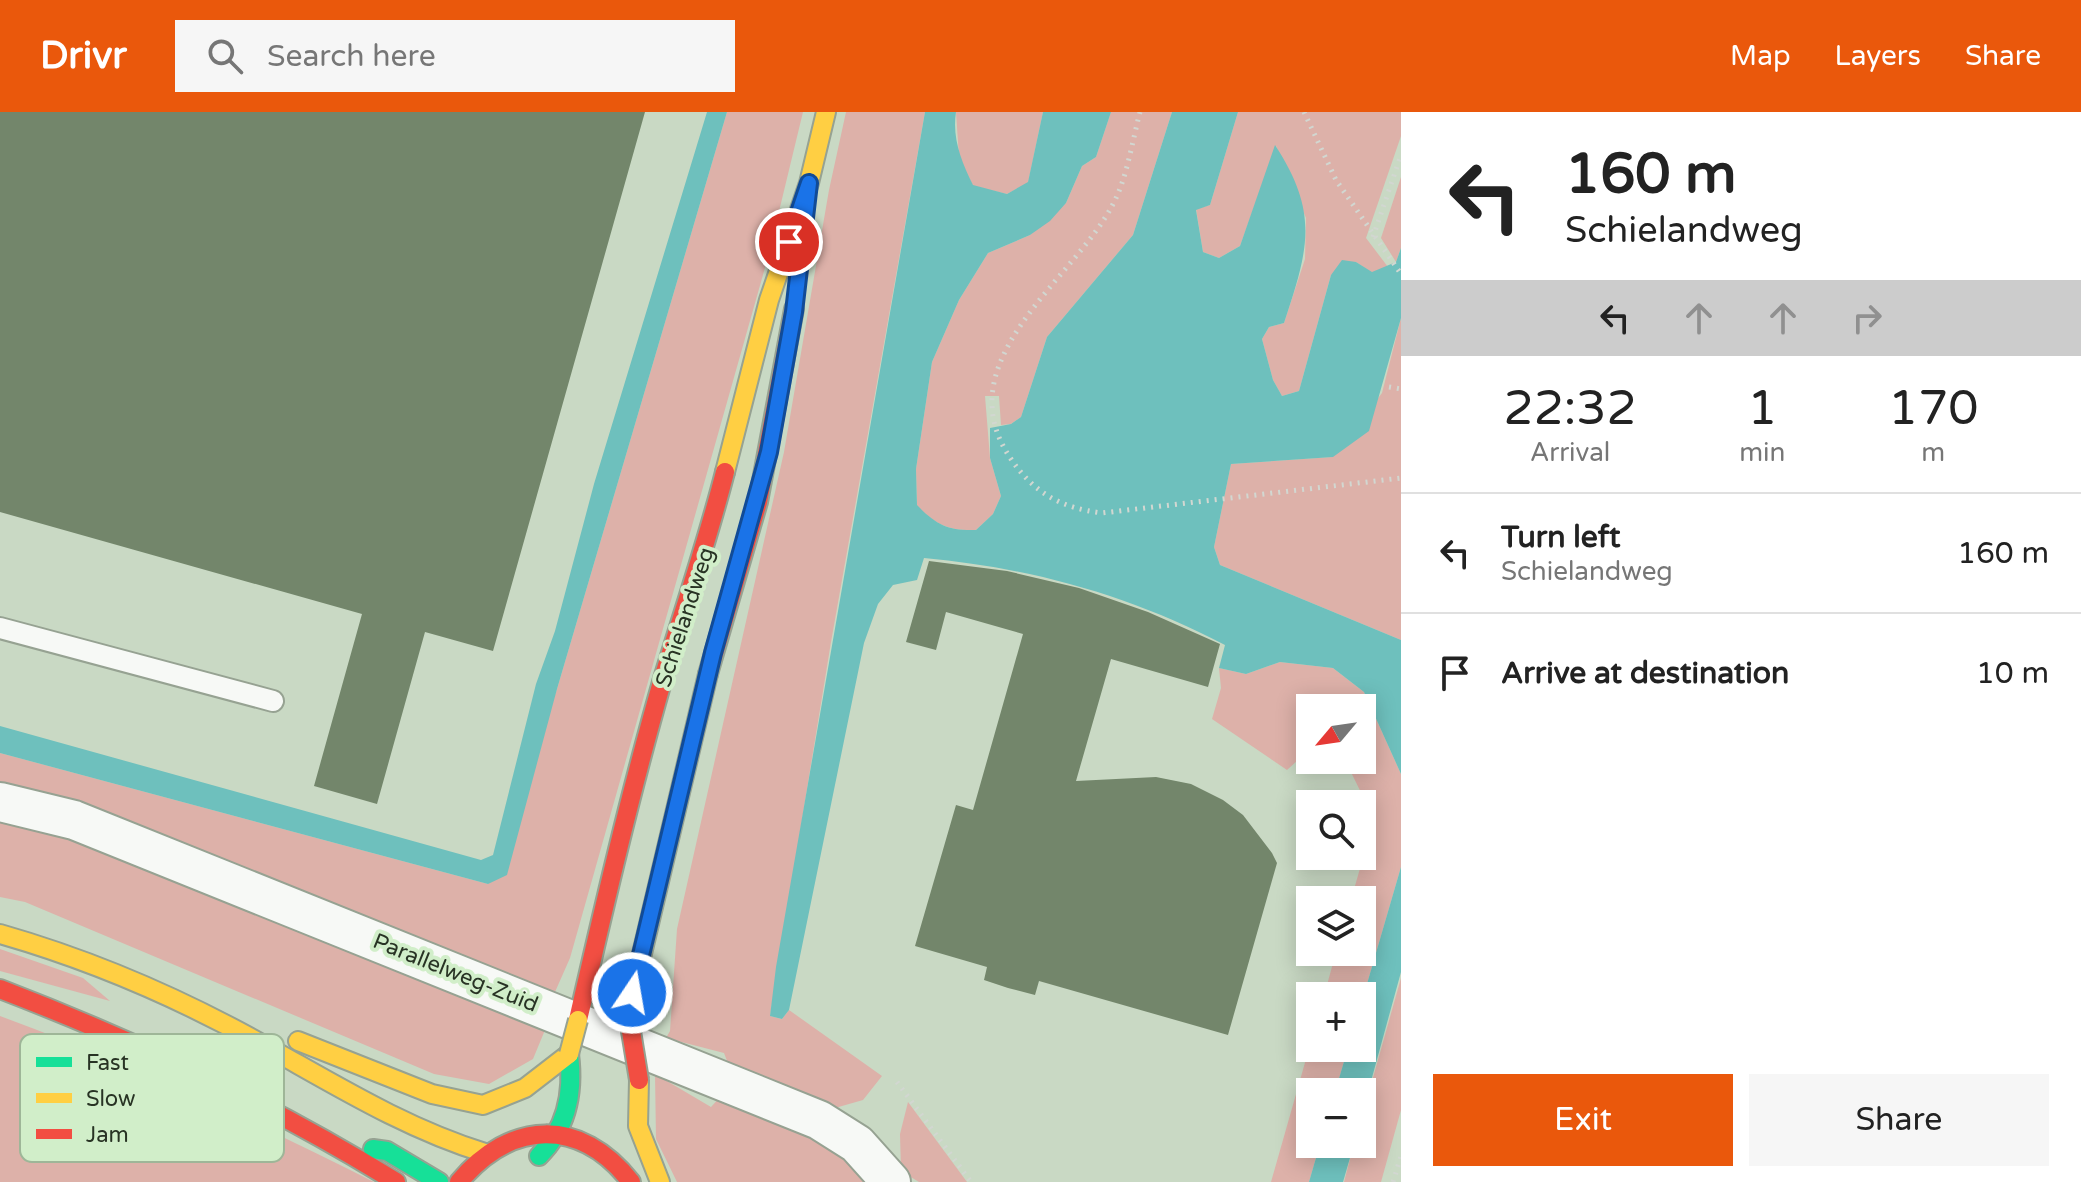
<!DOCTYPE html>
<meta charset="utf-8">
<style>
:root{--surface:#fff;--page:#f6f6f6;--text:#222;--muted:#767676;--line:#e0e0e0;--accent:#ea580c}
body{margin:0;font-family:"Varela Round",sans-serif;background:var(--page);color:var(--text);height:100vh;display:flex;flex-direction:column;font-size:30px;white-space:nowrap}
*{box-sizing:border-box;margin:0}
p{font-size:26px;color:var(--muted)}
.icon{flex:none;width:44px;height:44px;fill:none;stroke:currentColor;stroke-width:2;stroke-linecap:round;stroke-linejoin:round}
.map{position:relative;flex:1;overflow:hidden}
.sheet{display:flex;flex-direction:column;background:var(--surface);width:680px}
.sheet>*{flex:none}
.banner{background:#fff;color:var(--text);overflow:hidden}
.needle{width:52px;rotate:241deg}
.fabs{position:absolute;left:1296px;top:582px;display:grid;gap:16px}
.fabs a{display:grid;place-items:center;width:80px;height:80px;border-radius:0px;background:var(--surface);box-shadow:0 4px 20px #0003;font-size:40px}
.pin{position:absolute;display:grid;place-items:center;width:68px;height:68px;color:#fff;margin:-34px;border:4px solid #fff;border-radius:50%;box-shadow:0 2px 8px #0007}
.me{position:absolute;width:88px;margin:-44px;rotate:12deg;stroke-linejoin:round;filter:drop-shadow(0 0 6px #0008)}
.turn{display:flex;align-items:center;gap:28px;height:168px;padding:0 32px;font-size:36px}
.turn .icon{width:104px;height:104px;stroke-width:2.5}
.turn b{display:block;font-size:56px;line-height:68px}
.lanes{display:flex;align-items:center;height:76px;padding:0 32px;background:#0003;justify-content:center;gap:40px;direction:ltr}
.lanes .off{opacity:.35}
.eta{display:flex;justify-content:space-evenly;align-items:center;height:136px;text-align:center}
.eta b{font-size:48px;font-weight:600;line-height:56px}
.action{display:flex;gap:16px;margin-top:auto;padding:16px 32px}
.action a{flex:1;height:92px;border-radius:0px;background:var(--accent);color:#fff;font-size:32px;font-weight:600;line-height:92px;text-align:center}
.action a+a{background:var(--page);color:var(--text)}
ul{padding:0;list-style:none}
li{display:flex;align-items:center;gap:24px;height:120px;padding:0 32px;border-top:2px solid var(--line)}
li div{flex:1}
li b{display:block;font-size:30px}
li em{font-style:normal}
header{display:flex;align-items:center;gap:48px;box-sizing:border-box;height:112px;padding:0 40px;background:var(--accent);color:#fff}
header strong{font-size:38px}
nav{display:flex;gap:44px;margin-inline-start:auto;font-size:28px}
.search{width:560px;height:72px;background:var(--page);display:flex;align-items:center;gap:20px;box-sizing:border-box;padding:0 28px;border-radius:0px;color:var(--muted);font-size:30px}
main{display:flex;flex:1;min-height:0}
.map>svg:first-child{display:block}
.green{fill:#ddb1a9}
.water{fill:#6ec0bd}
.building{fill:#73866b}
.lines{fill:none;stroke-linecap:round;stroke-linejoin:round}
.lane-casing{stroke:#96a292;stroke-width:24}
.street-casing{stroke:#96a292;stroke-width:42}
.fast-casing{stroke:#96a292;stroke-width:22}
.slow-casing{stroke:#96a292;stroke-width:22}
.jam-casing{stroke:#96a292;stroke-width:22}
.path{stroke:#d2d7d1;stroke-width:5;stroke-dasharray:2 6;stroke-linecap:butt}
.lane{stroke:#f7f9f6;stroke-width:20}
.street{stroke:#f7f9f6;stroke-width:38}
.fast{stroke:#16e098;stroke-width:18}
.slow{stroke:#ffcf43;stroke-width:18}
.jam{stroke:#f24e42;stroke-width:18}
.slow-bridge-casing{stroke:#96a292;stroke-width:22;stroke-linecap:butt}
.jam-bridge-casing{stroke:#96a292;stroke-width:22;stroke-linecap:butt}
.slow-bridge{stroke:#ffcf43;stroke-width:18}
.jam-bridge{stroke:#f24e42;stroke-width:18}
.route-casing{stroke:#114b97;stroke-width:20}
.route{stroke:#1a73e8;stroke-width:14}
.labels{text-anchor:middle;stroke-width:8;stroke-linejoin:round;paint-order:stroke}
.street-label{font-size:22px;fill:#283324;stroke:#d1eec9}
.key{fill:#d1eec9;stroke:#9eb698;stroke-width:2}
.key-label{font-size:22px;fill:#283324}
</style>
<header>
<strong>Drivr</strong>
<div class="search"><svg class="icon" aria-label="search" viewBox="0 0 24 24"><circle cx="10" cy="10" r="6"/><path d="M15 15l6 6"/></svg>Search here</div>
<nav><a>Map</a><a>Layers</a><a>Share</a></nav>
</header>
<main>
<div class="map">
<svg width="1401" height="1070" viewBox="0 0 1401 1070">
<rect width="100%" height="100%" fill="#c9d9c4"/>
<!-- green -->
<g class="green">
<path d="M727,0H803L768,145L570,846L555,880L488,859L0,676V641L488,772L557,577Z"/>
<path d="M846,0H925L831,530L770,904L782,907L789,898L882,964L863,988L828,998L731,959L724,941L666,926L670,919L677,817L784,340L829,78Z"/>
<path d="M956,0H1043L1028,71L1007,82L973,74L959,45Z"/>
<path d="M1111,0H1172L1133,123L1047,225L1021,305L1011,312L1001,313L999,284H985L990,346L1001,384L993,402L976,418C949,419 936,413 917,394L916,357L932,250L959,188L988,141L1030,123L1066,91L1082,54L1096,45Z"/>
<path d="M1238,0H1401V24L1366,126L1388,155L1372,161L1356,150L1331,163L1299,279L1282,284L1273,268L1262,227L1269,215L1284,211L1305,147L1306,106L1276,34L1240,134L1219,146L1203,140L1196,97L1210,93Z"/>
<path d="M1401,65V136L1396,150L1381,126Z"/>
<path d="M1401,206V528L1220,453L1214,435L1231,352L1332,345L1382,281Z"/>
<path d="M1280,550L1333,556L1364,580L1401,662V755L1362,889V884H1324L1336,840H1362V788H1351L1374,707L1345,648H1362V596H1310V637L1287,658L1212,607L1221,576L1219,556L1246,562Z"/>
<path d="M0,703L83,725L545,918L533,947L489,972L434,962L25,790L0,785Z"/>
<path d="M0,837L83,866L110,889L0,859Z"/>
<path d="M1401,866V998L1381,1070H1344L1354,1032H1362V1005Z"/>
<path d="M0,904C128,951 252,1009 374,1070H0Z"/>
<path d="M1310,933V936H1348L1335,980H1310V1032H1320L1309,1070H1271Z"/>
<path d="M655,962L711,995L722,983C775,1006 830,1025 867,1070H677L656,1027Z"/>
<path d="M908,990L967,1070H919L901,1059L900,1022Z"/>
</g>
<!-- water -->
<g class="water">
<path d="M707,0H727L557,577L507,763L488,772L0,641V614L481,748L493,743L536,572L555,519L594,372Z"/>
<path d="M925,0H956C952,26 961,49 973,73L1007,82L1028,70L1043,0H1111L1096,45L1082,54L1066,91L1050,109L1030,123L988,141L959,188L932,250L916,357L917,393C936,413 949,419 976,418L993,402L1001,384L990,346V316L1011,312L1021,305L1047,225L1133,123L1172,0H1238L1210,93L1196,98L1203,140L1219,146L1240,134L1275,33C1320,102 1308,138 1284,211L1269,215L1262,227L1273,268L1282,284L1299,279L1331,163L1342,148L1356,150L1372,160L1396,150L1401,136V206L1369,319L1333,345L1231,352L1214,435L1220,453L1401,528V662L1364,580L1333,556L1280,550L1246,562L1219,556L1225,533C1129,483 1032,456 924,446L917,468L893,473L878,492L864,531L789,898L782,907L770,904L776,855Z"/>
<path d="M1401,755V860L1362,1002V980H1335L1348,936H1362V889Z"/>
<path d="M1320,1032H1354L1343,1070H1309Z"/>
</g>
<!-- building -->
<g class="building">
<path d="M0,0H645L493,539L425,520L377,692L314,674L362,502L0,400Z"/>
<path d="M929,449L1007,459L1079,476L1148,500L1220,532L1208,575L1111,547L1076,669L1156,665L1191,672L1223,688L1243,703L1272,741L1277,751L1228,923L1039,869L1035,883L1008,876L984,868L987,855L915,834L956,693L973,698L1023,522L946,500L936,538L906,530Z"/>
</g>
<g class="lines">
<defs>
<path id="lane" d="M0,516L273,589"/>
<path id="street" d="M0,690L74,708L819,1008L857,1032L891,1070"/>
<g id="fast">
<path d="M373,1037L387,1039L439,1070"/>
<path d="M539,1044C567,1016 574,981 569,942"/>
</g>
<g id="slow">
<path d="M725,360L769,188L809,71L826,0"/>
<path d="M0,822C91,848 177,885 260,931C334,972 404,1016 485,1041"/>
<path d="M628,901L708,562"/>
<path d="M298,929L432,982L483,993L525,976L569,942"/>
<path d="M639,968L638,1014L660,1070"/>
</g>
<g id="jam">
<path d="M708,562L758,390L794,197"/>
<path d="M0,877C138,930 270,992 396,1070"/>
<path d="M578,908C604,795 630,682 662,570C683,500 707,431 725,360"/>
<path d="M459,1070C511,1008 580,1005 631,1070"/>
</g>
</defs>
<!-- lane casing -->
<use href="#lane" class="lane-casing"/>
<!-- street casing -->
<use href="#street" class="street-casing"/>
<!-- fast casing -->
<use href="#fast" class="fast-casing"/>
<!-- slow casing -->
<use href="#slow" class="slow-casing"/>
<!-- jam casing -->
<use href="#jam" class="jam-casing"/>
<!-- path -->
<g class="path">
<path d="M1140,0C1132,30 1127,67 1112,94C1072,169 944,250 1011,347C1034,381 1061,396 1102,401L1401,366"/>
<path d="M1304,0L1336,68L1401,162"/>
<path d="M1373,125L1401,43"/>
<path d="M1389,275L1401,277"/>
<path d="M897,970L971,1070"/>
<path d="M1393,1070L1401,1044"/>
</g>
<!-- lane -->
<use href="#lane" class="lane"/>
<!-- street -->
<use href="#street" class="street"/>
<!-- fast -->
<use href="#fast" class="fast"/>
<!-- slow -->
<use href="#slow" class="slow"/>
<!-- jam -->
<use href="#jam" class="jam"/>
<defs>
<path id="slow-bridge" d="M569,942L578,908"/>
<path id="jam-bridge" d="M628,901L639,968"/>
</defs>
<!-- slow-bridge casing -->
<use href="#slow-bridge" class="slow-bridge-casing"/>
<!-- jam-bridge casing -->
<use href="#jam-bridge" class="jam-bridge-casing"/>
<!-- slow-bridge -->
<use href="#slow-bridge" class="slow-bridge"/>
<!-- jam-bridge -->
<use href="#jam-bridge" class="jam-bridge"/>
</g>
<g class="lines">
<defs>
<path id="route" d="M632,881L713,541L769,340L794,200L809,71L789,130"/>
</defs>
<!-- route casing -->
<use href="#route" class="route-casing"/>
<!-- route -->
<use href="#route" class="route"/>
</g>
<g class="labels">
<!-- street labels -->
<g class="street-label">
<text transform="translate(684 505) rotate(-72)" y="8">Schielandweg</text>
<text transform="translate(456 860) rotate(22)" y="8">Parallelweg-Zuid</text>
</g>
</g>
<!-- legend -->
<rect x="20" y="922" width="264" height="128" rx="12" class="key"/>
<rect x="36" y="945" width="36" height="10" fill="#16e098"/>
<rect x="36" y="981" width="36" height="10" fill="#ffcf43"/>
<rect x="36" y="1017" width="36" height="10" fill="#f24e42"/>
<g class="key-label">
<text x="86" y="958">Fast</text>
<text x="86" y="994">Slow</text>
<text x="86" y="1030">Jam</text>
</g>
</svg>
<div class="fabs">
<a><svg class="needle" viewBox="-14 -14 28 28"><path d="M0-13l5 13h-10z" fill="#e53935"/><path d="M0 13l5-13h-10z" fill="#767676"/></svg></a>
<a><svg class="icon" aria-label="search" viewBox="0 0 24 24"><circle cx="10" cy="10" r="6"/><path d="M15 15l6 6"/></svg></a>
<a><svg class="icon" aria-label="layers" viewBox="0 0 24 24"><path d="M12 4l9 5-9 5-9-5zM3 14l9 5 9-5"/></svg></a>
<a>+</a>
<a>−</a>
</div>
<div class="pin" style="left:789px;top:130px;background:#d93025"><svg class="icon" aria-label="arrive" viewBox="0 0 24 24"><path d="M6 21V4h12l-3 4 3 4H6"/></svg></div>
<svg class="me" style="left:632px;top:881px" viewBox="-20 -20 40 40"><circle r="17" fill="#1a73e8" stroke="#fff" stroke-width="3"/><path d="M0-11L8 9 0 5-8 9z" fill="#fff"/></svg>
</div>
<section class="sheet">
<div class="banner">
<div class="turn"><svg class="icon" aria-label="left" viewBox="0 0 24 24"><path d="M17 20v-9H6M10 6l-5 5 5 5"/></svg><div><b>160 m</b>Schielandweg</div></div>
<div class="lanes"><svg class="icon" aria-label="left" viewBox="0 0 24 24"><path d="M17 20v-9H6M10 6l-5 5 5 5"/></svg><svg class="icon off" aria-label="ahead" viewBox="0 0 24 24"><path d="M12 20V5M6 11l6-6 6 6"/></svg><svg class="icon off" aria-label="ahead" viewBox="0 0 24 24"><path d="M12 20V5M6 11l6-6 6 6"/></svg><svg class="icon off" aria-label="right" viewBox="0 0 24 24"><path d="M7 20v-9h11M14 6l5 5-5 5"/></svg></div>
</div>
<div class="eta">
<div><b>22:32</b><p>Arrival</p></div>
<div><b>1</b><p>min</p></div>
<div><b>170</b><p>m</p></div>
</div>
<ul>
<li><svg class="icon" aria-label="left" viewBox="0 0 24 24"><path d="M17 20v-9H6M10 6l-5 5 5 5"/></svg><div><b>Turn left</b><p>Schielandweg</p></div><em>160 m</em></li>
<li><svg class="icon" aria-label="arrive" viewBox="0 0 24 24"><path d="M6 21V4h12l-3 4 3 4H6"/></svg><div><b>Arrive at destination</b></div><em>10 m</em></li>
</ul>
<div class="action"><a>Exit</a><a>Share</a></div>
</section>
</main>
